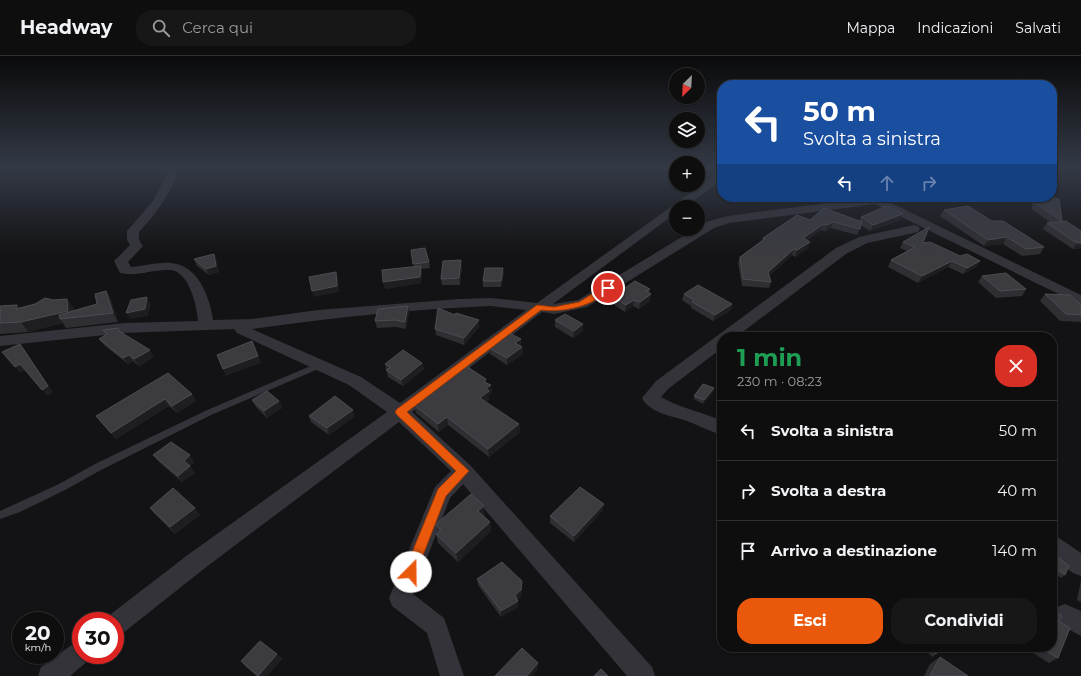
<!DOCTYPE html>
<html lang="it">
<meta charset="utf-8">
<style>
:root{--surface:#0e0e0f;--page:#171718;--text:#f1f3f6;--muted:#9b9c9e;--line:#2e2e2f;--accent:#ea580c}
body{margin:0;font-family:Montserrat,sans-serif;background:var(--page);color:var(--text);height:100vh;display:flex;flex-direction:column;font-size:15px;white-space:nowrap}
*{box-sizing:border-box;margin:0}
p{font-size:13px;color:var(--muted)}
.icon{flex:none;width:22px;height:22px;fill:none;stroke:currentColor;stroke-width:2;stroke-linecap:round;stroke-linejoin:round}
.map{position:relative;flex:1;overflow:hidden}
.details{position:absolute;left:717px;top:276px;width:340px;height:320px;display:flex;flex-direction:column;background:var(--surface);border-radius:16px;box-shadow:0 1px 3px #0004,0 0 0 1px var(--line)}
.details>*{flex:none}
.top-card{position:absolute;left:717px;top:24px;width:340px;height:122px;border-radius:16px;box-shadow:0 1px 3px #0004,0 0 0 1px var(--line);background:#1a4fa0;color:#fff;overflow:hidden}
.needle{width:26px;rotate:204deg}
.controls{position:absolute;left:669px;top:12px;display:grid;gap:8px}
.controls a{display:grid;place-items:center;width:36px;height:36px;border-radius:50%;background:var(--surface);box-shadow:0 1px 3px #0004,0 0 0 1px var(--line);font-size:20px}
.speed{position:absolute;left:12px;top:556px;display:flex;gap:8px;font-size:20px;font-weight:700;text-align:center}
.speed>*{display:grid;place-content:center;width:52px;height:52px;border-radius:50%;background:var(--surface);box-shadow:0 1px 3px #0004,0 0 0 1px var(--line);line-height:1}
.speed small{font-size:10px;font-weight:400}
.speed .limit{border:6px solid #d22;background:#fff;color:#111}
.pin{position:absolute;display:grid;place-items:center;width:34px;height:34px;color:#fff;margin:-17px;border:2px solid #fff;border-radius:50%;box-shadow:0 1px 4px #0007}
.me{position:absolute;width:44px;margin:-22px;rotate:22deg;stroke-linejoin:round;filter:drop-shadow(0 0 3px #0008)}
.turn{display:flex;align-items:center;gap:14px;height:84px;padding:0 20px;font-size:18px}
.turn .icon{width:52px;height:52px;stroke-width:2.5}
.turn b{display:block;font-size:28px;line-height:34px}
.lanes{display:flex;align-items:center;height:38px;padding:0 20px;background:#0003;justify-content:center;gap:20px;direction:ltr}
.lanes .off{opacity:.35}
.round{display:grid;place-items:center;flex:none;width:42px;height:42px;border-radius:16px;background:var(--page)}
.summary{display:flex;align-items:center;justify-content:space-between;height:68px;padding:0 20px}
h1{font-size:24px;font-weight:700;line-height:30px;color:#1e9e55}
.button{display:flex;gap:8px;margin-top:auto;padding:8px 20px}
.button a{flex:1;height:46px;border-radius:16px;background:var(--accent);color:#fff;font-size:16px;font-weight:700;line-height:46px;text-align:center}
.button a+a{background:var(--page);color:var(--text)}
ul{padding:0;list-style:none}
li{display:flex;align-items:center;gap:12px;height:60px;padding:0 20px;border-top:1px solid var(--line)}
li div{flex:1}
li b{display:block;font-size:15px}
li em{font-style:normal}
header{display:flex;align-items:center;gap:24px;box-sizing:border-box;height:56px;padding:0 20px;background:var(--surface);border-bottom:1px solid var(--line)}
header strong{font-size:19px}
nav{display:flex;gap:22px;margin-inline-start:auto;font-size:14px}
.search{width:280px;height:36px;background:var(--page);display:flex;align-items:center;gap:10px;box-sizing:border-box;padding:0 14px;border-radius:16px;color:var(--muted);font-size:15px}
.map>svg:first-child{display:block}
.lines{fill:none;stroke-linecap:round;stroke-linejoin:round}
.service{fill:#333339;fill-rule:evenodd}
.minor{fill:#333339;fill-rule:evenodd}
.wall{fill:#2f2e32}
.shaded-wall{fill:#1e1d20}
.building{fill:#3b3b40;stroke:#4c4c52}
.route{fill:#ea580c;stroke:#983908}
</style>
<header>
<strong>Headway</strong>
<div class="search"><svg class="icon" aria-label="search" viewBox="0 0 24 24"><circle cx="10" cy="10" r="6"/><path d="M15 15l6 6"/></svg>Cerca qui</div>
<nav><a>Mappa</a><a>Indicazioni</a><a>Salvati</a></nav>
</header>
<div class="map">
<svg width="1081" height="620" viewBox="0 0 1081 620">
<rect width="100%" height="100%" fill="#131214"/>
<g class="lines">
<!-- service -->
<path class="service" d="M320,306L323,307L324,309L323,311L211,359L101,414L65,434L20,456L0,463V455L59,428L95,408L205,355Z"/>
<!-- minor -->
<g class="minor">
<path d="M169,112H179C171,137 157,157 139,176V184L143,190L128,206L131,211C144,210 158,206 171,207C198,209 210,241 213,264L252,263L318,254L459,243L491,242L537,247L718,117L722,116V124L685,151H676V157L553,248L578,244L695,173H698V171L706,166L728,160L875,141H906L904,143L889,146L1081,239V249L875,148L729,167L714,172L587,251L554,258L542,256L412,356L470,409L652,611L655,620H627L463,428L450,442L413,538L444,562L464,620H440L427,577L392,550L389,542L435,431L451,415L399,366L205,512L123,577L115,581V565H105L107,561L189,498L387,356L349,329L237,277L234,273L124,277L0,290V280L124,267L198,265C197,250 189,215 170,214C153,213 137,221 120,217L114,205L130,189L127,184V175L153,145L161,130ZM491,250L526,254L400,347L361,321L252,273C331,262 411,253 491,250Z"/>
<path d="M914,169L918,170L920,173L918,176L867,187L846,198L736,281H722V292L668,333L661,341C680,352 702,356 722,365V379C712,376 702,371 692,367C676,360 651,359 642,342L656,325L836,192L859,181Z"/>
<path d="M1052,479L1059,482L1081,497V520L1073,517L1052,501Z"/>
<path d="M1065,548L1081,555V580L1057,567L1054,559L1057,551Z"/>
<path d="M81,584V599H92L89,604L70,620H38L41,611L73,588Z"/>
</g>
</g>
<!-- wall -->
<g class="wall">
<path d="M1033,141H1051L1062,165L1061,166L1081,175V192L1073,193L1043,173L1047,167H1051L1032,153V143Z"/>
<path d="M944,154L992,165L1044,191L1040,198L1022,200L1003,188L984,190L940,160Z"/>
<path d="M861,161L900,164L870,175L861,169L857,179L831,172L825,175L821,174L807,184L808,192L795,201L792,199L769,220L771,226L769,232L742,230L738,207L740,201L762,184L763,182L810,164L859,165Z"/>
<path d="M903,186L923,187L976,211L963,218L948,211L918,227L888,211L891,204L907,195L900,192Z"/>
<path d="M411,194L429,206L430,212L421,213L422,216L421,227L385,233L383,226L414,211Z"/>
<path d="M194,203L217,205L219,216L209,219L197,210Z"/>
<path d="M462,210L460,229H442L441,223Z"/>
<path d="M504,218L501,231H483V225Z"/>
<path d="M982,220L1026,233L1022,240L996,242L978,226Z"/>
<path d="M650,233L649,237L650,245L639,253L633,250L625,256L611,247L612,241Z"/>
<path d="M106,235L111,243L118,266L66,272L63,267L28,276L0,278V250L17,249L20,252L35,248L53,244L67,243L74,253V255L97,248Z"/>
<path d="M684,238L732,248L731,254L713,265L691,252V250L682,244Z"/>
<path d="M1045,238L1081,248V266L1060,265L1040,245Z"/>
<path d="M408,250L409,257L406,273L396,271L377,272L375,265Z"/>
<path d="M479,264V271L464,289L436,279L435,273Z"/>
<path d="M555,264L583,275L573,282L555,271Z"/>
<path d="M118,272L121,276L154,301L139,310L133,305L128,308L104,289L99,283L106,279L103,274Z"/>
<path d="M521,283V290L522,291L523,298L507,309L490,298L489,292Z"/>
<path d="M422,307L424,313L403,330L388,321L385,308Z"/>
<path d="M486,323L487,327L492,337L489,339V343L486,346L519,368L520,376L489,401L448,369L439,376L416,357L414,349Z"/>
<path d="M714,332L713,336L703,348L694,343V340Z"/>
<path d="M192,338L196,345L177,357L169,350L116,383L96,360Z"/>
<path d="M252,344L279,345L282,352L267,362L256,351Z"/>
<path d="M309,360H355L329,379L311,366Z"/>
<path d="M153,399L194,406L190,410L195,417L182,426L158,405Z"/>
<path d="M150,452L200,459L175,478L155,458Z"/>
<path d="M603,454L574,486L550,467V460Z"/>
<path d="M485,460L484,461L490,466L491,475L458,506L438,487L436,478L437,477L435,469Z"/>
<path d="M1054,493L1055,499L1065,519L1061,522L1052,516V495Z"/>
<path d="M477,523L522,531L521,540L517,543L518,545V551L501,561L478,529Z"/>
<path d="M1081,524V546L1077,544Z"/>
<path d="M1052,554L1058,565V602L1049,607L1024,591H1052Z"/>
<path d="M924,591H942L933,601L923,593Z"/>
<path d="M277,598L282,603L267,620H257L246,611L241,605Z"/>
<path d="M940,601L968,620H924L930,608Z"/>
</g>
<!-- shaded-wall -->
<g class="shaded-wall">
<path d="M903,158L900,164L870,175L873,169Z"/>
<path d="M834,166L831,172L825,175L827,169Z"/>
<path d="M824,168L821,174L800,188L803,182Z"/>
<path d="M1007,181L1003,188L984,190L988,184Z"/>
<path d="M810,186L808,192L795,201L797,194Z"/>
<path d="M1077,187H1081V192L1073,193Z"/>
<path d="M794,193L792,199L766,223L768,216Z"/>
<path d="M214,198L217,205L219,216L209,219L206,213Z"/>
<path d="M461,204L462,210L460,229L459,222Z"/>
<path d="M952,205L948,211L918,227L922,220Z"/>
<path d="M980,205L976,211L963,218L967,212Z"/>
<path d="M421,210L422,216L421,227L385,233L383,226Z"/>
<path d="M503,212L504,218L501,231V225Z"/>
<path d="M336,216L338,222L339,236L314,241L312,235Z"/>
<path d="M106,235L111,243L118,266L113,257Z"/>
<path d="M651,238L650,245L639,253L640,246Z"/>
<path d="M147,241L151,248L148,260L130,263L126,257Z"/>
<path d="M67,243L74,253L75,261L60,263L63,267L28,276L21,266Z"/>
<path d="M634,244L633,250L625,256L626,249Z"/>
<path d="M732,248L731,254L713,265L715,259Z"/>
<path d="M17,249L25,258L16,253Z"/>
<path d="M408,250L409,257L406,273L405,266Z"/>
<path d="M479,264V271L464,289V282Z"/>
<path d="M583,268V275L573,282L574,275Z"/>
<path d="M521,283V290L515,287Z"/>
<path d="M252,285L261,307L226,320L223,313Z"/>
<path d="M20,288L25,294L53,336L47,340L42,334Z"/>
<path d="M522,291L523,298L507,309V302Z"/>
<path d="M150,294L154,301L139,310L134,303Z"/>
<path d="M129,299L133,305L128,308L123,302Z"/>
<path d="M422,307L424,313L403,330L401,324Z"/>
<path d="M20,308L25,314L20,317L15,311Z"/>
<path d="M486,323L487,331L491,329L492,337L489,339V343L481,350L480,342L484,326Z"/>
<path d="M714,332L713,336L703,348L704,344Z"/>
<path d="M192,338L196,345L177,357L172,350Z"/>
<path d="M165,343L169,350L116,383L111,377Z"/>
<path d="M279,345L282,352L267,362L264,355Z"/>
<path d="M353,354L355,360L329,379L327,372Z"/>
<path d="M447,361L448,369L439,376L438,368Z"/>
<path d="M519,368L520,376L489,401L488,393Z"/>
<path d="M190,399L194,406L189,412L184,405Z"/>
<path d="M190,410L195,417L182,426L178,420Z"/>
<path d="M604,448L603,454L574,486V480Z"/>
<path d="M484,450L485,460L480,465L478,455Z"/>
<path d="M195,452L200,459L175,478L170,471Z"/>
<path d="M490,466L491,475L458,506L456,497Z"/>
<path d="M522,525V531L521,540L515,545V539Z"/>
<path d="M518,545V551L501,561V555Z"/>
<path d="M277,598L282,603L267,620H258Z"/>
<path d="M538,607V613L532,620H527Z"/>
</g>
<!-- building -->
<g class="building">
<path d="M1036,141H1051L1059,143L1062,165L1035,147Z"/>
<path d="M886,150L903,158L873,169L861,161Z"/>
<path d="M968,150L992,165H1003L1044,191L1026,193L1007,181L988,184L944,154Z"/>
<path d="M824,152L862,166L860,173L834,166L827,169L824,168L803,182L810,186L797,194L794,193L768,216L771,226L743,223L740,201L765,183L763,182L797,159L810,164Z"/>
<path d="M1066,165L1081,175V187H1077L1047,167Z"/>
<path d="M929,171L923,187L930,186L960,200L967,198L980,205L967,212L952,205L922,220L891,204L915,191L903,186Z"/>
<path d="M425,192L429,206L413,208L411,194Z"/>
<path d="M214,198L216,210L206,213L194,203Z"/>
<path d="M461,204L459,222L441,223L443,205Z"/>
<path d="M421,210L420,221L383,226L382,214Z"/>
<path d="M485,212H503L501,225H483Z"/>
<path d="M336,216L337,230L312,235L309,221Z"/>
<path d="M1006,217L1026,233L1000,235L982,220Z"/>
<path d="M635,225L650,233L646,235L651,238L640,246L634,244L626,249L612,241Z"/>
<path d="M698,229L732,248L715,259L692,246L694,244L684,238Z"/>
<path d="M106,235L113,257L60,263L59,259L97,248L95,238Z"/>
<path d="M1045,238L1070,239L1080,248H1081V259L1066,258Z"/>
<path d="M147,241L145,253L126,257L131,244Z"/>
<path d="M45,242L53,244L67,243L68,255L21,266L0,267V250L17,249L16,253L35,248Z"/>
<path d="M408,250L405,266L395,264L375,265L378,253Z"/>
<path d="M438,252L455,259L456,257L479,264L464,282L435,273Z"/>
<path d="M565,258L583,268L574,275L555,264Z"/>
<path d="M118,272L119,275L150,294L134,303L129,299L123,302L99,283L107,278L103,274Z"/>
<path d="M509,277L521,283L515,287L522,291L507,302L489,292Z"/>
<path d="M252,285L258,300L223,313L217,299Z"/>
<path d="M20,288L48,330L42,334L20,308L15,311L2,296Z"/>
<path d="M403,294L422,307L401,324L386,314L391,311L385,308Z"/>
<path d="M466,310L486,323L484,326L491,329L486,332L489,335L480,342L519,368L488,393L447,361L438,368L414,349Z"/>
<path d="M168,317L192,338L172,350L165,343L111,377L96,360Z"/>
<path d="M703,328L714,332L704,344L694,340Z"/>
<path d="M267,335L279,345L264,355L252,344Z"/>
<path d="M335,340L353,354L327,372L309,360Z"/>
<path d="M171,386L190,399L184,405L190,410L178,420L153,399Z"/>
<path d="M580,431L604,448L574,480L550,460Z"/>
<path d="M173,432L195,452L170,471L150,452Z"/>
<path d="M471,438L484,450L478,455L490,466L456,497L436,478L441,474L435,469Z"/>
<path d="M1054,493L1055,499L1069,510L1065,519L1052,510V498Z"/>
<path d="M502,506L522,525L521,534L515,539L518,545L501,555L477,523Z"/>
<path d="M1052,554L1062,560L1058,565L1070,572L1058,602L1040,591H1052Z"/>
<path d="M260,585L277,598L258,620L241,605Z"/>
<path d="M927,591H942L936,598Z"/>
<path d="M522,592L538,607L527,620H495Z"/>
<path d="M940,601L968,620H930Z"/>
<path d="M601,613L608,620H594Z"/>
</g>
<!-- sky -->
<linearGradient id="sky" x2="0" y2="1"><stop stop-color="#0a0a0b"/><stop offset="0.56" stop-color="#333945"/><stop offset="1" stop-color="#333945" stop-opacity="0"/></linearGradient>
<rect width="1081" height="199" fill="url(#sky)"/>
<!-- route -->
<path class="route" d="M605,230H610L611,232C595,250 564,257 541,254L407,356L469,415L446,440L415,520L411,521L406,520L404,516L438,433L456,415L397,359L395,356L397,353L537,249L554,251L579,246Z"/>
</svg>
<div class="controls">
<a><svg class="needle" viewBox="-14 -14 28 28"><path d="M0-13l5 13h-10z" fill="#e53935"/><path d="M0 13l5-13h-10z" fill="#9b9c9e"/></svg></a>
<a><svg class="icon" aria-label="layers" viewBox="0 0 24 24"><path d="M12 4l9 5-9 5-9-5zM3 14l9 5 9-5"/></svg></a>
<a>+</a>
<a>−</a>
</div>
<div class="speed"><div>20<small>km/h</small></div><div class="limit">30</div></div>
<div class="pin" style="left:608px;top:232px;background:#d93025"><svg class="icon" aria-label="arrive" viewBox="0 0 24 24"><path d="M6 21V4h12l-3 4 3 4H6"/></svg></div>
<svg class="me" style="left:411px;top:516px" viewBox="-20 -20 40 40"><circle r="19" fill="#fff"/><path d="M0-13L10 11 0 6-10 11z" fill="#ea580c"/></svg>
<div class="top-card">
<div class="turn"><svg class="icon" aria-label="left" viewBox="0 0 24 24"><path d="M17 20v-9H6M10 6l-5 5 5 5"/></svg><div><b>50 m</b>Svolta a sinistra</div></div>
<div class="lanes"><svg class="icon" aria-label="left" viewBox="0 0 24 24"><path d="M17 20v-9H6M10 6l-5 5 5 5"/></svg><svg class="icon off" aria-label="ahead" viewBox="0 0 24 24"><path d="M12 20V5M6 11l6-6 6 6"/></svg><svg class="icon off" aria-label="right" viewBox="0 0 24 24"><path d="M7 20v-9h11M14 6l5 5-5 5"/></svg></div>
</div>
<section class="details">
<div class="summary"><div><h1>1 min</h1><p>230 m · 08:23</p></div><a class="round" style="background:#d93025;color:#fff"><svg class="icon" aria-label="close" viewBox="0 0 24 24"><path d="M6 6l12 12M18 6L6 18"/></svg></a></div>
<ul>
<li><svg class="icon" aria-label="left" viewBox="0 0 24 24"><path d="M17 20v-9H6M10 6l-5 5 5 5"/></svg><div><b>Svolta a sinistra</b></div><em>50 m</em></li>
<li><svg class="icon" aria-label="right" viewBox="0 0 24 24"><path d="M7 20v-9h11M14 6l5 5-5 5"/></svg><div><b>Svolta a destra</b></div><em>40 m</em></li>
<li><svg class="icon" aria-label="arrive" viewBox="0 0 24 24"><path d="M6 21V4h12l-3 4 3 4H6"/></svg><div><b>Arrivo a destinazione</b></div><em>140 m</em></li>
</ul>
<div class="button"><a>Esci</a><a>Condividi</a></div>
</section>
</div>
